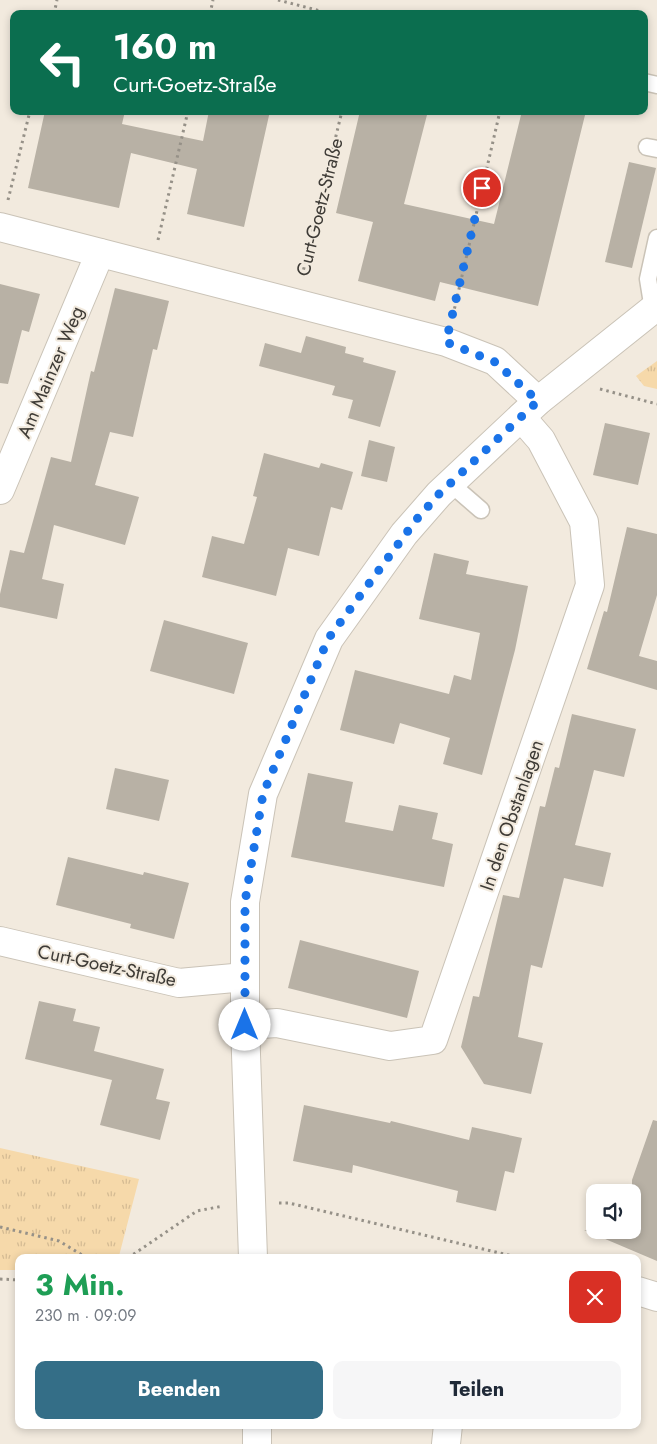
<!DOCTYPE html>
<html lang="de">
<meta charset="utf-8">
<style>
:root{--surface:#fff;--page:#f6f6f7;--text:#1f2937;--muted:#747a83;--accent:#346e87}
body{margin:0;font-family:Jost,sans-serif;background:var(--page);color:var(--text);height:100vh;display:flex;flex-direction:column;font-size:19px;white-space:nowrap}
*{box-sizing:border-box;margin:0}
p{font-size:16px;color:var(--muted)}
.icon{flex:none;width:28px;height:28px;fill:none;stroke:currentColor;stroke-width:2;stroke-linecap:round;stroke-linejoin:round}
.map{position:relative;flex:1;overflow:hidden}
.sheet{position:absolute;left:15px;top:1254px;width:626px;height:175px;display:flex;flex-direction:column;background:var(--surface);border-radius:10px;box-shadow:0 2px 8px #0003}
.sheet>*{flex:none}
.guide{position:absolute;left:10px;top:10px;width:638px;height:105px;border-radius:10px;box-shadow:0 2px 8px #0003;background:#0b6e4f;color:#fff;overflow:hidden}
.fabs{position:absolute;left:586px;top:1184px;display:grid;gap:10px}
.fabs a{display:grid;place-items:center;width:55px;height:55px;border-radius:10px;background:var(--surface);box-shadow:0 2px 8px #0003;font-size:25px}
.pin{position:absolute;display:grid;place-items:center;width:42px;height:42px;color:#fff;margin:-21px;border:2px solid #fff;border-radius:50%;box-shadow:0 1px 5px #0007}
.me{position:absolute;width:55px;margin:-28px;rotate:0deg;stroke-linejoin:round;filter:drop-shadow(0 0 4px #0008)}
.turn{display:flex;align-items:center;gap:18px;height:105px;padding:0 20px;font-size:22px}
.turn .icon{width:65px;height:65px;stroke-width:2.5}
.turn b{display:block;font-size:35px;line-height:42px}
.round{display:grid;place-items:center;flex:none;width:52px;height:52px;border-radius:10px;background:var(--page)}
.overview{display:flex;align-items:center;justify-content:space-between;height:85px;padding:0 20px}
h1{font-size:30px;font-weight:700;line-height:38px;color:#1e9e55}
.button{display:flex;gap:10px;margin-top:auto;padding:10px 20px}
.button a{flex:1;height:58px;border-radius:10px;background:var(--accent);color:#fff;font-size:20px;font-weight:700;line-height:58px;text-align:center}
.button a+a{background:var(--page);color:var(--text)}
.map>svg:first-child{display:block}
.grass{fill:url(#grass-tufts)}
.building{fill:#b8b1a5}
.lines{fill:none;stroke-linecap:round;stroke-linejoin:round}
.lane-casing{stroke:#cac3b7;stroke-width:19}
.street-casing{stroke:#cac3b7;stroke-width:30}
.path{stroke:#969188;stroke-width:3;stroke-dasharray:2.5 4;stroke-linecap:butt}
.lane{stroke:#fff;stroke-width:16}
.street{stroke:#fff;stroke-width:28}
.route{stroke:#1a73e8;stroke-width:9;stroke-dasharray:0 16.2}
.labels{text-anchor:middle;stroke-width:4;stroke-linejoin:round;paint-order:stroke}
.street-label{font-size:19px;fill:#3e3b36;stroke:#f2eade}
</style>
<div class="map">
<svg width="657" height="1444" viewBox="0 0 657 1444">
<defs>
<pattern id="grass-tufts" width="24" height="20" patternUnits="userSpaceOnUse" patternTransform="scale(1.25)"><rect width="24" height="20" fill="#f6d9aa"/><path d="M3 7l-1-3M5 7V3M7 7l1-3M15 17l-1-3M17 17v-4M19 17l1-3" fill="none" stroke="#d4bb93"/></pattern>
</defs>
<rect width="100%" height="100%" fill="#f2eade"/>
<!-- grass -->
<g class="grass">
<path d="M657,361V389L644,386L636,376Z"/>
<path d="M0,1148L139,1179L119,1256L19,1258V1270H0Z"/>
</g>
<!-- building -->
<g class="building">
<path d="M45,111H125L122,124L203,141L209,111H270L244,227L187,214L197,169L131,153L119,208L28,188Z"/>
<path d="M360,111H428L404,204L494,224L522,111H586L538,306L440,282L435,301L358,281L373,222L336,213Z"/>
<path d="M629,162L656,168L632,268L605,262Z"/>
<path d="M0,284L40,294L29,332L22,330L8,384L0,383Z"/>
<path d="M115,288L169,301L157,350L153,349L133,437L110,432L95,485L139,497L125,545L54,525L42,579L64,584L57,619L0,607V594L10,550L24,553L51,457L71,462L91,371L94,372Z"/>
<path d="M306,336L346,347L345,353L364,358L363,362L396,371L380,427L348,418L353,400L332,395L335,386L259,366L265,343L301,353Z"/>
<path d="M605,423L650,433L638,485L593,475Z"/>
<path d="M369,440L395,447L387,482L361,476Z"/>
<path d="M264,453L319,468L321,463L353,472L342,510L331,507L319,556L288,548L276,596L202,577L212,536L244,544L257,497L253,496Z"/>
<path d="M627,527L657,534V595L639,656L657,661V690L587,669L604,611L607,612Z"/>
<path d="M434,553L469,561L466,574L528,586L515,650L482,775L443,764L450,738L400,723L394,744L340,730L355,670L449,694L454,675L471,680L480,633L419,619Z"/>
<path d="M164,620L248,643L234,694L150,671Z"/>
<path d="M572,714L636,729L624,777L594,770L575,845L611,853L603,887L564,878L542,968L531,965L518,1037L543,1043L531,1094L484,1084L461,1047L473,996L479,997L503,895L519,898L540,806L545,807L555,767L559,768Z"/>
<path d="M115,768L169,780L159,821L106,809Z"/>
<path d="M308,773L353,782L345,822L393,831L399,805L438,813L432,839L453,844L444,887L291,857Z"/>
<path d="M68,857L143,875L144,872L189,883L174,939L130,928L131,924L56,905Z"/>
<path d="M300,940L419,971L407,1018L288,988Z"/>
<path d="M39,1001L76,1009L73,1021L100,1027L94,1051L164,1069L156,1099L170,1102L160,1140L100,1125L112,1080L25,1059Z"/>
<path d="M304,1105L390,1123L391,1121L469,1140L472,1127L522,1138L514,1173L505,1171L496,1211L456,1202L458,1191L353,1165L352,1173L293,1161Z"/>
<path d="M653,1120L657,1121V1261L584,1230H632V1180Z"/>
</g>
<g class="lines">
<defs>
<g id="lane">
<path d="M644,82L657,85"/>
<path d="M647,147L657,149"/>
<path d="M653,310L648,279L657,238"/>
<path d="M451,484L481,510"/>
</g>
<g id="street">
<path d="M0,227L446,342L495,361L538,401"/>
<path d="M0,490L100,253"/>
<path d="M0,941L179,983L245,977"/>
<path d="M245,1025L277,1023L390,1046L433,1040L590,585L584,522L541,440L521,417"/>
<path d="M253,1258L245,1025V902L263,794L329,639L404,534L439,494L538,401L657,306"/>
<path d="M638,1291L657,1297"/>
<path d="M257,1425V1444"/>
<path d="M446,1444L448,1425"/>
</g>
</defs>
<!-- lane casing -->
<use href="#lane" class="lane-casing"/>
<!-- street casing -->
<use href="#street" class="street-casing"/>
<!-- path -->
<g class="path">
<path d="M278,0L332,14"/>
<path d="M54,14L57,0"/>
<path d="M210,14L213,0"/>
<path d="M8,200L30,111"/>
<path d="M158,240L188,111"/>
<path d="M302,276L342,111"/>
<path d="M453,315L500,111"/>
<path d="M600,389L657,404"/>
<path d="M279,1203H289L521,1258"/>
<path d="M0,1227L59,1241L87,1258"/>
<path d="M128,1258L197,1211L223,1206"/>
<path d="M0,1279L19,1280"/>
</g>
<!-- lane -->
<use href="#lane" class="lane"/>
<!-- street -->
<use href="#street" class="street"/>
</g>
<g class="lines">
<!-- route -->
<path class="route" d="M245,1025V902L263,794L328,639L416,520L439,494L538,401L495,362L446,342L482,188"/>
</g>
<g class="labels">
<!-- street labels -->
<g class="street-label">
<text transform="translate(319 207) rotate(-76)" y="7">Curt-Goetz-Straße</text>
<text transform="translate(50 372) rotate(-67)" y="7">Am Mainzer Weg</text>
<text transform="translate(511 815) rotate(-71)" y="7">In den Obstanlagen</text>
<text transform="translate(107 965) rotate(12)" y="7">Curt-Goetz-Straße</text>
</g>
</g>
</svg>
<div class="fabs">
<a><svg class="icon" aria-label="sound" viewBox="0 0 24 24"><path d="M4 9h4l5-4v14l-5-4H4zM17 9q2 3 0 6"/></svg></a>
</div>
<div class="pin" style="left:482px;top:188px;background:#d93025"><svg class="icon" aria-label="arrive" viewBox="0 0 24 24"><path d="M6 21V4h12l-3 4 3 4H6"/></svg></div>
<svg class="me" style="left:245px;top:1025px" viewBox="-20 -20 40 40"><circle r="19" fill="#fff"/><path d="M0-13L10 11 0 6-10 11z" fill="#1a73e8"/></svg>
<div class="guide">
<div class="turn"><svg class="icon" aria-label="left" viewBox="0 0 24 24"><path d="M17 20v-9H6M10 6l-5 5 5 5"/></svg><div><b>160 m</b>Curt-Goetz-Straße</div></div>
</div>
<section class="sheet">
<div class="overview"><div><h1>3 Min.</h1><p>230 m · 09:09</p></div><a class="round" style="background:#d93025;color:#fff"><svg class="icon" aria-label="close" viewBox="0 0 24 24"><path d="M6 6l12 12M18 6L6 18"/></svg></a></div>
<div class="button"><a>Beenden</a><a>Teilen</a></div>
</section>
</div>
